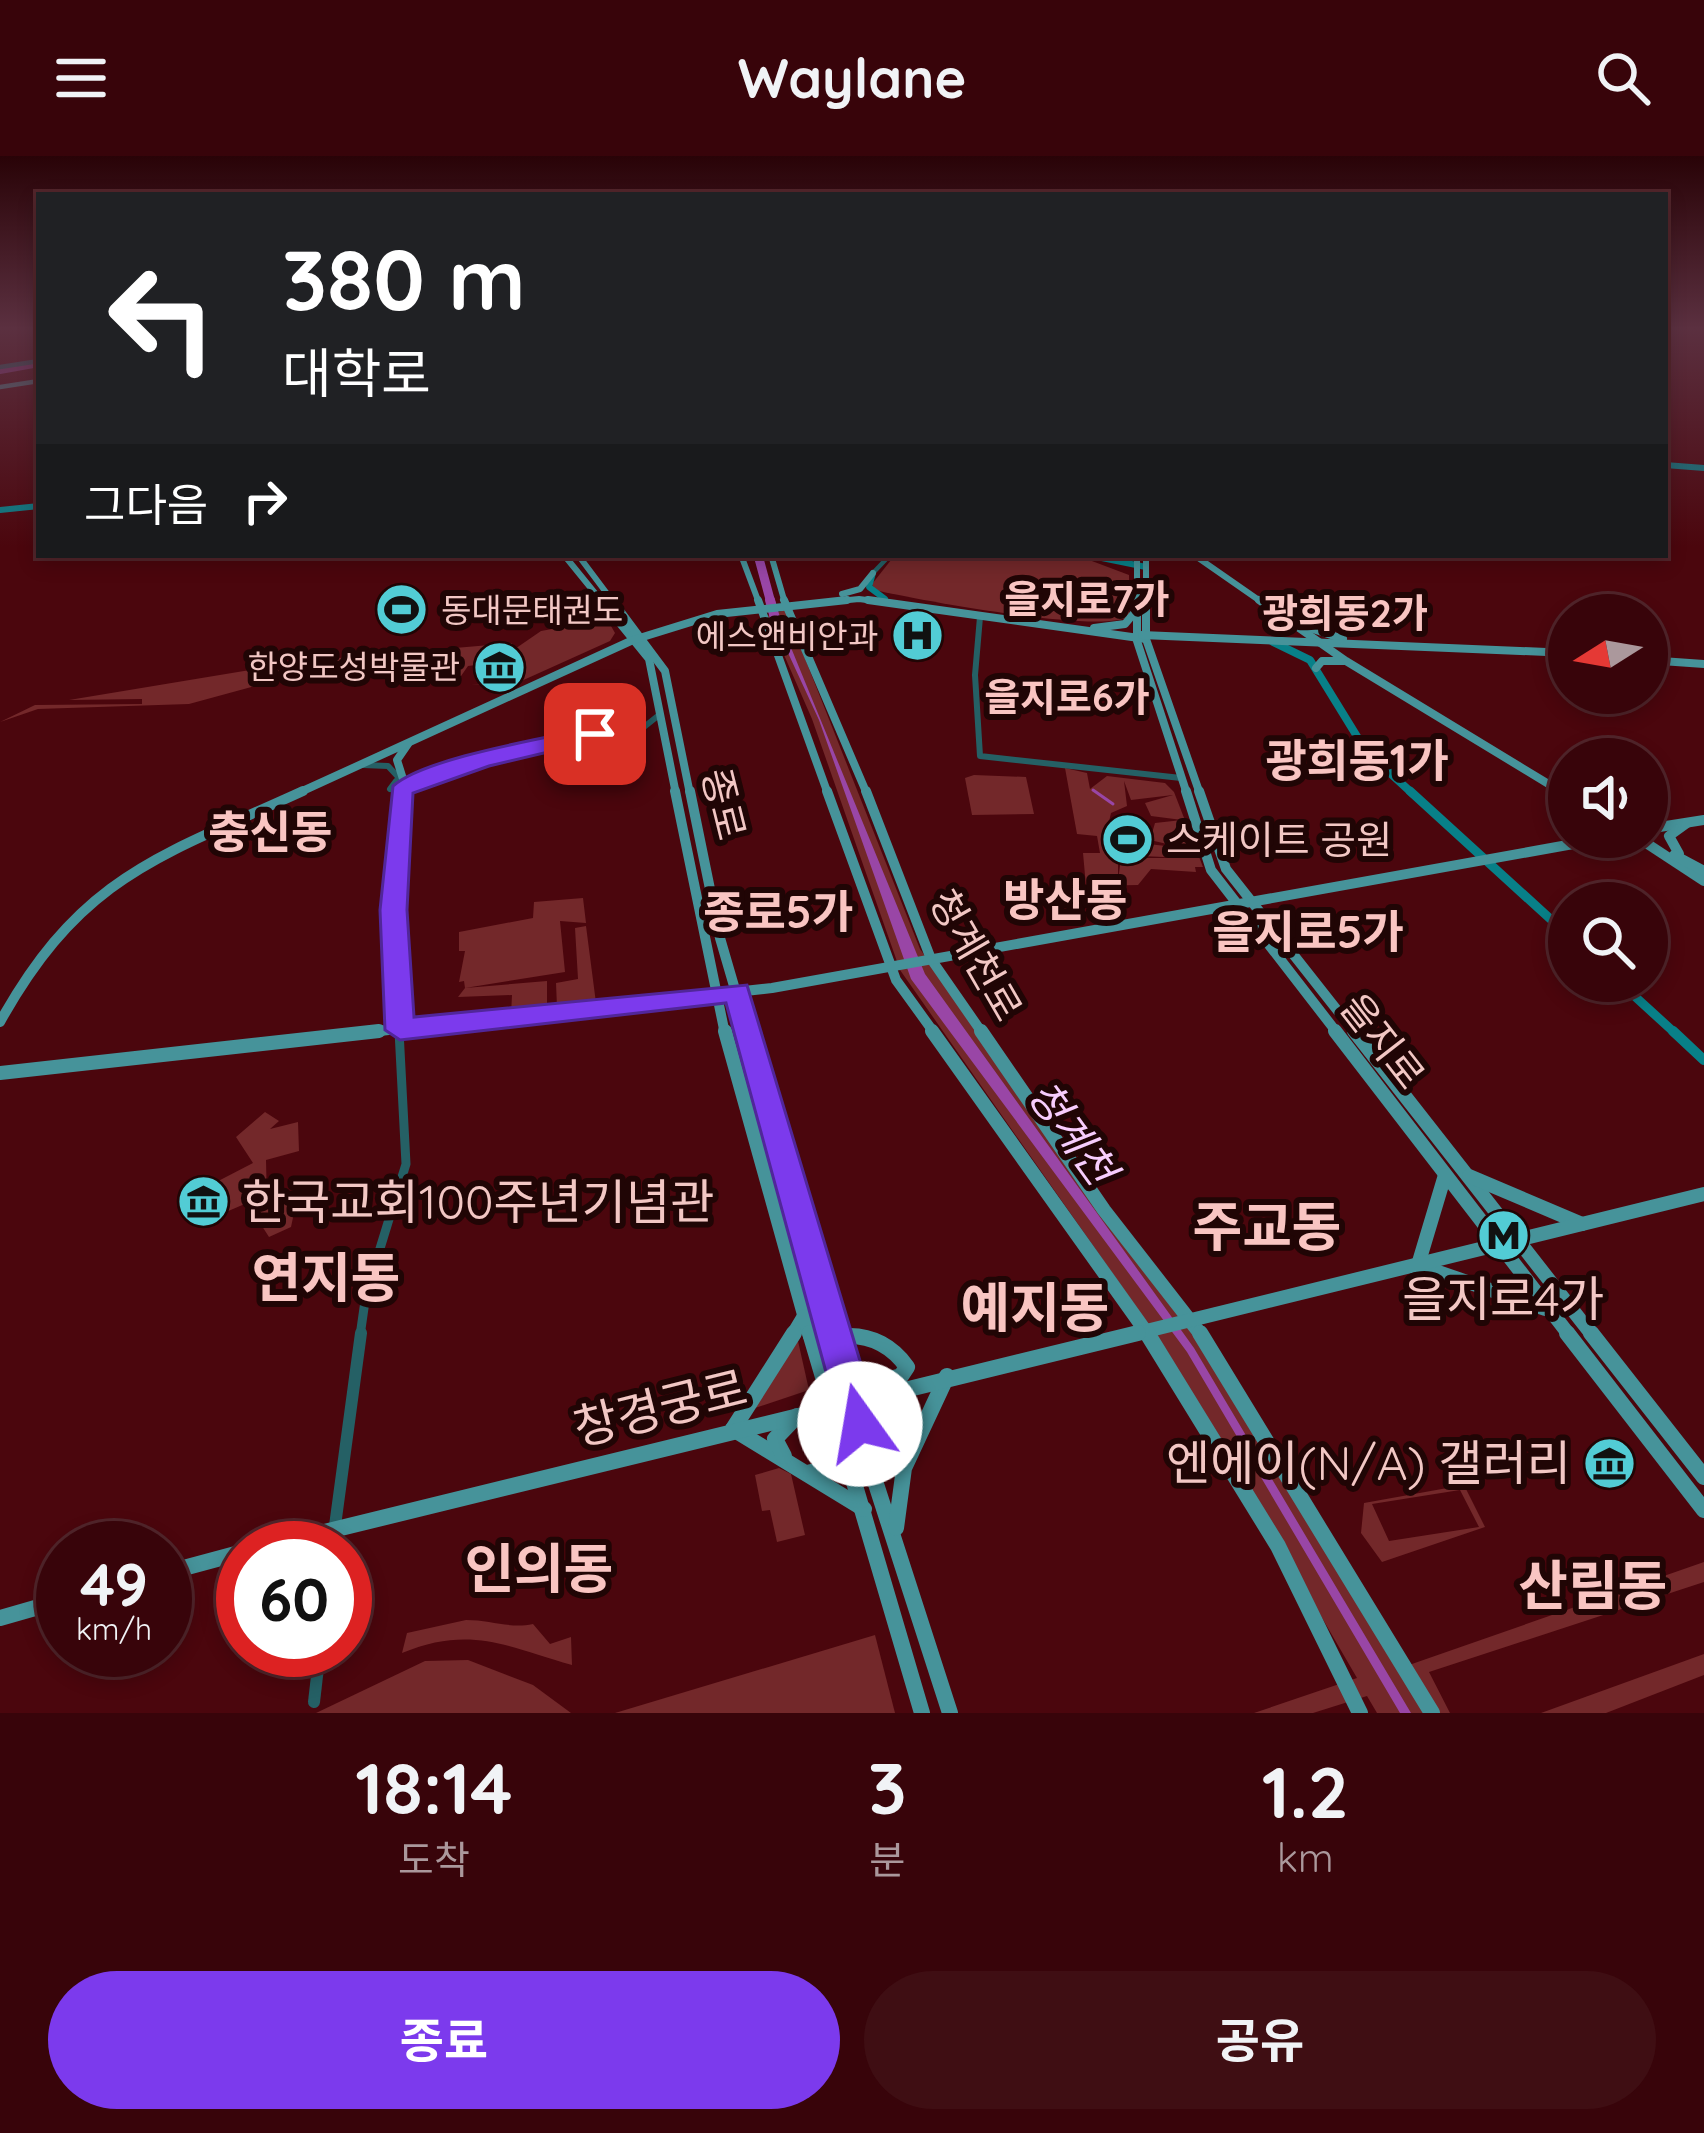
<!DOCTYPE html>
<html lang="ko">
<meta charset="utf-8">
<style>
:root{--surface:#38040a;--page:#3f0e13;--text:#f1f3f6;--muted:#ab989c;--line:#52252b;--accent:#7c3aed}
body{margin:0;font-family:Quicksand,"Noto Sans KR",sans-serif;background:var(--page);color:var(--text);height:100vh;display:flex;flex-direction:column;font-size:45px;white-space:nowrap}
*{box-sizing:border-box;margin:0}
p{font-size:39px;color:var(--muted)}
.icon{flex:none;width:66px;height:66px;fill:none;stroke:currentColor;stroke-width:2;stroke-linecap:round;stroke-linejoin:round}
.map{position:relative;height:1557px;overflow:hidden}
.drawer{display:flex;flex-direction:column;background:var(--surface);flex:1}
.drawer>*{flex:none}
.banner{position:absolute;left:36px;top:36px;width:1632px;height:366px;border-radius:0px;box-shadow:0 6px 18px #0003,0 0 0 3px var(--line);background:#202124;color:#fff;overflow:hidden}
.needle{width:78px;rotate:259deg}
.buttons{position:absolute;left:1548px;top:438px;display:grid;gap:24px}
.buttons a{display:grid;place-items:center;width:120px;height:120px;border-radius:50%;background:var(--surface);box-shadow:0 6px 18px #0003,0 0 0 3px var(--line);font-size:60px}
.speed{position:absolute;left:36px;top:1365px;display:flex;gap:24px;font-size:60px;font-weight:700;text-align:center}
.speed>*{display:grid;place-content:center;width:156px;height:156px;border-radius:50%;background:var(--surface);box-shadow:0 6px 18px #0003,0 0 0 3px var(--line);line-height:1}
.speed small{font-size:30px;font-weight:400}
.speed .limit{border:18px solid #d22;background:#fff;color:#111}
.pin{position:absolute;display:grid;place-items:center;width:102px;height:102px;color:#fff;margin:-51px;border-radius:24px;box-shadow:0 6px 18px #0006}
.me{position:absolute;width:132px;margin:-66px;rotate:347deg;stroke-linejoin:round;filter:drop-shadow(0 0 9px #0008)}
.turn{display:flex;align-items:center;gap:42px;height:252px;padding:0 48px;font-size:54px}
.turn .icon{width:156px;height:156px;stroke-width:2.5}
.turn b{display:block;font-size:84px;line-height:102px}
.then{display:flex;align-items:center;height:114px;padding:0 48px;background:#0003;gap:24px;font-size:45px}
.eta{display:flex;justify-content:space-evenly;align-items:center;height:204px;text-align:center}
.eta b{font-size:72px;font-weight:700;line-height:84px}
.primary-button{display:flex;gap:24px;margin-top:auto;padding:24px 48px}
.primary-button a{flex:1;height:138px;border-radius:72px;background:var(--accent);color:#fff;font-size:48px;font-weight:700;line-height:138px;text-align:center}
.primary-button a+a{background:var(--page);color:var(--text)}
header{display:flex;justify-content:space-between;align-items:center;height:156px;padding:0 48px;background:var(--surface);font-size:54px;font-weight:700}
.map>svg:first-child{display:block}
.green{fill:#73282a;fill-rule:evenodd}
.water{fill:#9946a6}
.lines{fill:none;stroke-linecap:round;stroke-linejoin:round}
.stream{stroke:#9946a6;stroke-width:3}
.river-far2{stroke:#9946a6;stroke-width:6}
.river-far1{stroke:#9946a6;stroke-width:9}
.river{stroke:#9946a6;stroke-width:10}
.tertiary-far4{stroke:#256065;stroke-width:4.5}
.tertiary-far3{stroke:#256065;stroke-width:6}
.tertiary-far2{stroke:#256065;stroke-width:8}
.tertiary-far1{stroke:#256065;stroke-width:9}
.tertiary{stroke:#256065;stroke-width:12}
.secondary-far4{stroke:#088088;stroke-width:4.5}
.secondary-far3{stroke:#088088;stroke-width:6}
.secondary-far2{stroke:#088088;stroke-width:8}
.secondary-far1{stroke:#088088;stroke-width:9}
.secondary{stroke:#088088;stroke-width:10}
.primary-far5{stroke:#46939a;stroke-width:4.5}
.primary-far4{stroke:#46939a;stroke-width:6}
.primary-far3{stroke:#46939a;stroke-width:8}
.primary-far2{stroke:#46939a;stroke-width:10}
.primary-far1{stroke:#46939a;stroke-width:14}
.primary{stroke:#46939a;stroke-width:16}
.route{fill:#7c3aed;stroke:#51269a;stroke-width:3}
.labels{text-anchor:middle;stroke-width:12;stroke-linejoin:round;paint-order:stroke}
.far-poi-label{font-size:33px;fill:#f2c7c4;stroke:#200505;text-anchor:end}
.far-quarter-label{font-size:39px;font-weight:bold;fill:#f9c5c2;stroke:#200505}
.street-label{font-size:39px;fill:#f2c7c4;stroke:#200505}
.poi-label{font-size:39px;fill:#f2c7c4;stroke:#200505;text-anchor:start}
.water-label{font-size:42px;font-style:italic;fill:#f7cdfd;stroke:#200505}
.quarter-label{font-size:45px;font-weight:bold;fill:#f9c5c2;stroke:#200505}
.near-poi-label{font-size:48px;fill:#f2c7c4;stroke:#200505;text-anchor:start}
.near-street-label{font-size:48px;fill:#f2c7c4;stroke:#200505}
.near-quarter-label{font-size:54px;font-weight:bold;fill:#f9c5c2;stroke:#200505}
</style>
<header><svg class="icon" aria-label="menu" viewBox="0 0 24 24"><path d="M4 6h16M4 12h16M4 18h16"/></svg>Waylane<svg class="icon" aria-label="search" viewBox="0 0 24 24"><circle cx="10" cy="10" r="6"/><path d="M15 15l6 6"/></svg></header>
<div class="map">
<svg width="1704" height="1557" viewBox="0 0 1704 1557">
<rect width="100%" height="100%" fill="#4b060d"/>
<!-- green -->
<g class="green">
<path d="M895,399H1076L1129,419V460C1105,479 913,443 875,434L872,428Z"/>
<path d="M785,452L920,793L1171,1144L1409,1509L1704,1406V1426L1429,1516L1450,1557H1377L1367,1540L1313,1557H1254L1357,1522L1167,1195L900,814L812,563L767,460L785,454H765Z"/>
<path d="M607,463L615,477L610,485L497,536L496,528L471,529L496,527L510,505L468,510L461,520L422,513L346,525H273L189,548L38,553L0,566L35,549L142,548V543L69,544L304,505L512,487L509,497L541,475Z"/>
<path d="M1065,612L1087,617L1090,633L1107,620L1165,627L1174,636L1203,711H1195L1196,716L1151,713L1138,729L1086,730L1083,697H1100L1097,680L1077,678ZM1124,625L1131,644L1173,639L1145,647L1151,660L1182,664L1155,667L1150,684L1184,692L1148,688L1121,699L1184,702H1121L1118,725V702L1111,701L1109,691H1137L1133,671H1115L1116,679L1108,670L1111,657L1127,650Z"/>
<path d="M974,619L1026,621L1034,658L972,659L965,622Z"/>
<path d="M583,742L586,767L560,765L565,816L465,832L547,825V855L511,859L512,839L458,841L465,832L464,825L459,826L465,795H459V776L533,762L534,746Z"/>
<path d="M586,770L596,847L557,851L556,827L578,823L575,772Z"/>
<path d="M265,956L279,965L270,973L298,966L299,995L266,1004L267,1047L312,1048L294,1057L291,1071L269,1081L247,1047L205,1065V1049L195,1050L197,1036L253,1007L236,981Z"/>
<path d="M798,1185L809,1234L755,1252L754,1250Z"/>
<path d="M779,1312L791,1318L805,1379L777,1386L770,1354L762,1355L755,1319Z"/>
<path d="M1464,1329L1485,1371L1382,1406L1361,1377L1364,1347ZM1460,1334L1479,1371L1389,1385L1372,1348Z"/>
<path d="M466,1464C491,1464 510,1473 533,1468L550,1488L571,1481L572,1509C506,1490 470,1469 402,1497L407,1477Z"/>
<path d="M875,1479L895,1557H615Z"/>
<path d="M1704,1498V1519L1606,1557H1541Z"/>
<path d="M468,1504L533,1529L571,1557H316L425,1505Z"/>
</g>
<!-- water -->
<path class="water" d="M771,460H778L925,818L1194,1192L1411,1557H1400L1187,1196L911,823L819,564Z"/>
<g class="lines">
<!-- stream -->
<path class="stream" d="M1093,634L1113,648"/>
<!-- river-far2 -->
<path class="river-far2" d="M0,215L39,208"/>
<!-- river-far1 -->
<path class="river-far1" d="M758,399L771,447"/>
<!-- river -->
<path class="river" d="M770,444L775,462"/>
<!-- tertiary-far4 -->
<path class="tertiary-far4" d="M873,417L890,399"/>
<!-- tertiary-far3 -->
<g class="tertiary-far3">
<path d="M980,461L975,519L980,600L1181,622"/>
<path d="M363,609L388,610L400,623"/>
<path d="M412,626L555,584L644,571L659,559"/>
<path d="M390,633L396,625L412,626"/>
</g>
<!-- tertiary-far2 -->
<path class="tertiary-far2" d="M399,878L393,754L402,635"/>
<!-- tertiary-far1 -->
<path class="tertiary-far1" d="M360,1180L366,1138L406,1008L399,875"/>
<!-- tertiary -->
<g class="tertiary">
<path d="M332,1392L361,1177"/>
<path d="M314,1546L320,1494"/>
</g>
<!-- secondary-far4 -->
<path class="secondary-far4" d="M0,211L39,205"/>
<!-- secondary-far3 -->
<g class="secondary-far3">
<path d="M1665,309L1704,312"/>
<path d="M0,354L39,350"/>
<path d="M1087,399L1146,411"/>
<path d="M873,417L869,431L885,443"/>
</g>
<!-- secondary-far2 -->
<path class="secondary-far2" d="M1273,486L1310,504L1366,595L1413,638"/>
<!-- secondary-far1 -->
<g class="secondary-far1">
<path d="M1410,635L1569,780"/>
<path d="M1618,825L1676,878"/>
</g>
<!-- secondary -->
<path class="secondary" d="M1673,875L1704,904"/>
<!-- primary-far5 -->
<path class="primary-far5" d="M0,231L39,225"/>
<!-- primary-far4 -->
<g class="primary-far4">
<path d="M564,399L603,447"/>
<path d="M578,399L614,447"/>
<path d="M741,399L759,447"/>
<path d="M771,399L785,447"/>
<path d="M1137,399V447"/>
<path d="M1146,399V447"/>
<path d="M1194,399L1263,447"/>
<path d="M842,438L860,433L873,417"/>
<path d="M818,447L859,443L890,447"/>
</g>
<!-- primary-far3 -->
<g class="primary-far3">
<path d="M601,444L649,503L676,638"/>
<path d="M612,444L665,515L690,638"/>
<path d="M758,444L828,638"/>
<path d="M784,444L867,638"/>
<path d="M868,444L1146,483"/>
<path d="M1137,444V485L1187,638"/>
<path d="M1146,444V483L1200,638"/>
<path d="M1259,444L1346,505L1565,638"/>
<path d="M1304,470L1343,483"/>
<path d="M1094,472L1125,468L1135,456"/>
<path d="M1142,479L1569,497"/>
<path d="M1647,504L1704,508"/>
<path d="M1316,512L1322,505H1344"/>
<path d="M403,623L397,604L408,588"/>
<path d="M296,638L633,484L717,458L847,444"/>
</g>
<!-- primary-far2 -->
<g class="primary-far2">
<path d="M675,635L725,878"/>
<path d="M690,635L720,782L748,878"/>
<path d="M827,635L896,824L935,878"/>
<path d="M866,635L931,803L983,878"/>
<path d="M1186,635L1211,714L1338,878"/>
<path d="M1199,635L1226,713L1356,878"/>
<path d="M1560,635L1569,641"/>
<path d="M1647,673L1704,664"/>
<path d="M1637,681L1704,725"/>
<path d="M1679,698L1669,680L1687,667"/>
<path d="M1674,699L1704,715"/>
<path d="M0,866C82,719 159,701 303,635"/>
<path d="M352,878L772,832L1612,681"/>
</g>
<!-- primary-far1 -->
<g class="primary-far1">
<path d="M725,875L810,1180"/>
<path d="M747,875L837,1180"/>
<path d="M932,875L1149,1180"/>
<path d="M981,875L1104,1054L1202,1180"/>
<path d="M1335,875L1570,1180"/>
<path d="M1354,875L1593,1180"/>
<path d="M0,917L379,875"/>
<path d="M1469,1020L1582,1068"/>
<path d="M1418,1109L1445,1019"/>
<path d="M1421,1110L1545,1153"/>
<path d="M792,1180L804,1160"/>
<path d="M850,1180H859"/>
<path d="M1126,1180L1704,1038"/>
</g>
<!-- primary -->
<g class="primary">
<path d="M810,1177L922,1557"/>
<path d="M836,1177L865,1294L950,1557"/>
<path d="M1147,1177L1278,1390L1360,1557"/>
<path d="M1200,1177L1432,1557"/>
<path d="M1567,1177L1704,1354"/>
<path d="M1591,1177L1704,1321"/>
<path d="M844,1193L847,1180C872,1179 893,1191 907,1211L901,1220L846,1236"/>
<path d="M733,1273L864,1353"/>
<path d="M733,1273L794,1177"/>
<path d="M784,1300L775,1283L797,1260"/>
<path d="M811,1316L834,1314L843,1294"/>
<path d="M896,1372L904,1312L947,1220"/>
<path d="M259,1392L1138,1177"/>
<path d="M165,1417L243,1396"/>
<path d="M0,1462L63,1444"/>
</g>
</g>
<!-- sky -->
<linearGradient id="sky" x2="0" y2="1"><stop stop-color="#290307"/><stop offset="0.44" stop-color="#5b3040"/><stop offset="1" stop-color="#5b3040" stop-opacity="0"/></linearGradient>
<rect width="1704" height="391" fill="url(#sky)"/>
<!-- route -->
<path class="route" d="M595,571L606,578L603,583L489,610L413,637L407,754L414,861L747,829L879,1268L874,1282L860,1287L845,1282L840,1268L726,847L400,884L385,874L380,754L393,630C426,601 548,582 595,571Z"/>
<!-- icons -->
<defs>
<symbol id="stadium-disc" viewBox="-11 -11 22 22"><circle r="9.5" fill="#52ccd5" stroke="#200505"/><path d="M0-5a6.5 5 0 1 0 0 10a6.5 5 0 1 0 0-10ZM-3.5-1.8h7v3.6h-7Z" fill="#111"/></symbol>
<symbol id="hospital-disc" viewBox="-11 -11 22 22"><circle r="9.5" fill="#52ccd5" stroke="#200505"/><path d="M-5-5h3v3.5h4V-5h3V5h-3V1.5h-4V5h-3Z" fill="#111"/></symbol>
<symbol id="museum-disc" viewBox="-11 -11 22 22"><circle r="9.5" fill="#52ccd5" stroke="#200505"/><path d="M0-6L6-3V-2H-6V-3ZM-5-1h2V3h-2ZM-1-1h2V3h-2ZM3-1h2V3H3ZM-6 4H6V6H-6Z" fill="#111"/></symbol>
<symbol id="metro-disc" viewBox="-11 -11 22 22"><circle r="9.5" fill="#52ccd5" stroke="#200505"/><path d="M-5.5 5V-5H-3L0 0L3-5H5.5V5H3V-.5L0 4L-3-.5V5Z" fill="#111"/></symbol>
</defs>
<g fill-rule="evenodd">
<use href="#stadium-disc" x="372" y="424" width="59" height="59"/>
<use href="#hospital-disc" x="888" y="450" width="59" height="59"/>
<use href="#museum-disc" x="470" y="482" width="59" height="59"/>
<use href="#stadium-disc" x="1098" y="654" width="59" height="59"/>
<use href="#museum-disc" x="174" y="1016" width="59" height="59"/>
<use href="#metro-disc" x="1474" y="1050" width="59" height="59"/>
<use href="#museum-disc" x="1580" y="1278" width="59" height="59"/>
</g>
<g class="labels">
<!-- far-poi labels -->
<g class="far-poi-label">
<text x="441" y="466" text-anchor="start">동대문태권도</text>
<text x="878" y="492">에스앤비안과</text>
<text x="460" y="523">한양도성박물관</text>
</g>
<!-- far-quarter labels -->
<g class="far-quarter-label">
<text x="1087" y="457">을지로7가</text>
<text x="1345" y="471">광희동2가</text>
<text x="1067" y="555">을지로6가</text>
</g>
<!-- street labels -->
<g class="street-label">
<text transform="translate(724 648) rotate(76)" y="14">종로</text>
<text transform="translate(976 799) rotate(60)" y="14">청계천로</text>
<text transform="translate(1383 885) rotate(52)" y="14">을지로</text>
</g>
<!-- poi labels -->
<g class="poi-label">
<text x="1166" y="698">스케이트 공원</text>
</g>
<!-- water labels -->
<g class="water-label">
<text transform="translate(1072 976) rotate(54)" y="15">청계천</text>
</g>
<!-- quarter labels -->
<g class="quarter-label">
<text x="1357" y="621">광희동1가</text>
<text x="270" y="692">충신동</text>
<text x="1065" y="760">방산동</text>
<text x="778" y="772">종로5가</text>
<text x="1308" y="792">을지로5가</text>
</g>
<!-- near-poi labels -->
<g class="near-poi-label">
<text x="242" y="1063">한국교회100주년기념관</text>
<text x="1503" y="1160" text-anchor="middle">을지로4가</text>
<text x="1571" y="1324" text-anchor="end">엔에이(N/A) 갤러리</text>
</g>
<!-- near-street labels -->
<g class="near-street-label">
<text transform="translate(660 1252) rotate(-14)" y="17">창경궁로</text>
</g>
<!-- near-quarter labels -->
<g class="near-quarter-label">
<text x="1267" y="1090">주교동</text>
<text x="326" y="1141">연지동</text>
<text x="1035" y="1171">예지동</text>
<text x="539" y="1432">인의동</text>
<text x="1593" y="1449">산림동</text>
</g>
</g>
</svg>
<div class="buttons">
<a><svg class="needle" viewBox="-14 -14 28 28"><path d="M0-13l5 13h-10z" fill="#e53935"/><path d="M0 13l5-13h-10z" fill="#ab989c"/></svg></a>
<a><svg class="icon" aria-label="sound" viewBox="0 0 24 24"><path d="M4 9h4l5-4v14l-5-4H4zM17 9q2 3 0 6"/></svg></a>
<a><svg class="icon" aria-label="search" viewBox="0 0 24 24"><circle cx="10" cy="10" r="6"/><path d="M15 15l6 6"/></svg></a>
</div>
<div class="speed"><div>49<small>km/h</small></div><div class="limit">60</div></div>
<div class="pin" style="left:595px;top:578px;background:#d93025"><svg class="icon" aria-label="arrive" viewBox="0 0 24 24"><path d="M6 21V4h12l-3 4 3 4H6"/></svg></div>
<svg class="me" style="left:860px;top:1268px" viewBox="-20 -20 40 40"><circle r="19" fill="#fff"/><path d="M0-13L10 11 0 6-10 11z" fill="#7c3aed"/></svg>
<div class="banner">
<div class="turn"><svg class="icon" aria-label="left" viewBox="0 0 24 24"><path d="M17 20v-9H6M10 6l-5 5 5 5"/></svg><div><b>380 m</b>대학로</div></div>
<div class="then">그다음<svg class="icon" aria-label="right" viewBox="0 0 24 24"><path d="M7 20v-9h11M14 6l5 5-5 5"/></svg></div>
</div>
</div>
<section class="drawer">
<div class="eta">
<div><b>18:14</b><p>도착</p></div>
<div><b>3</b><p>분</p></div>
<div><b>1.2</b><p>km</p></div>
</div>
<div class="primary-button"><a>종료</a><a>공유</a></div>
</section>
